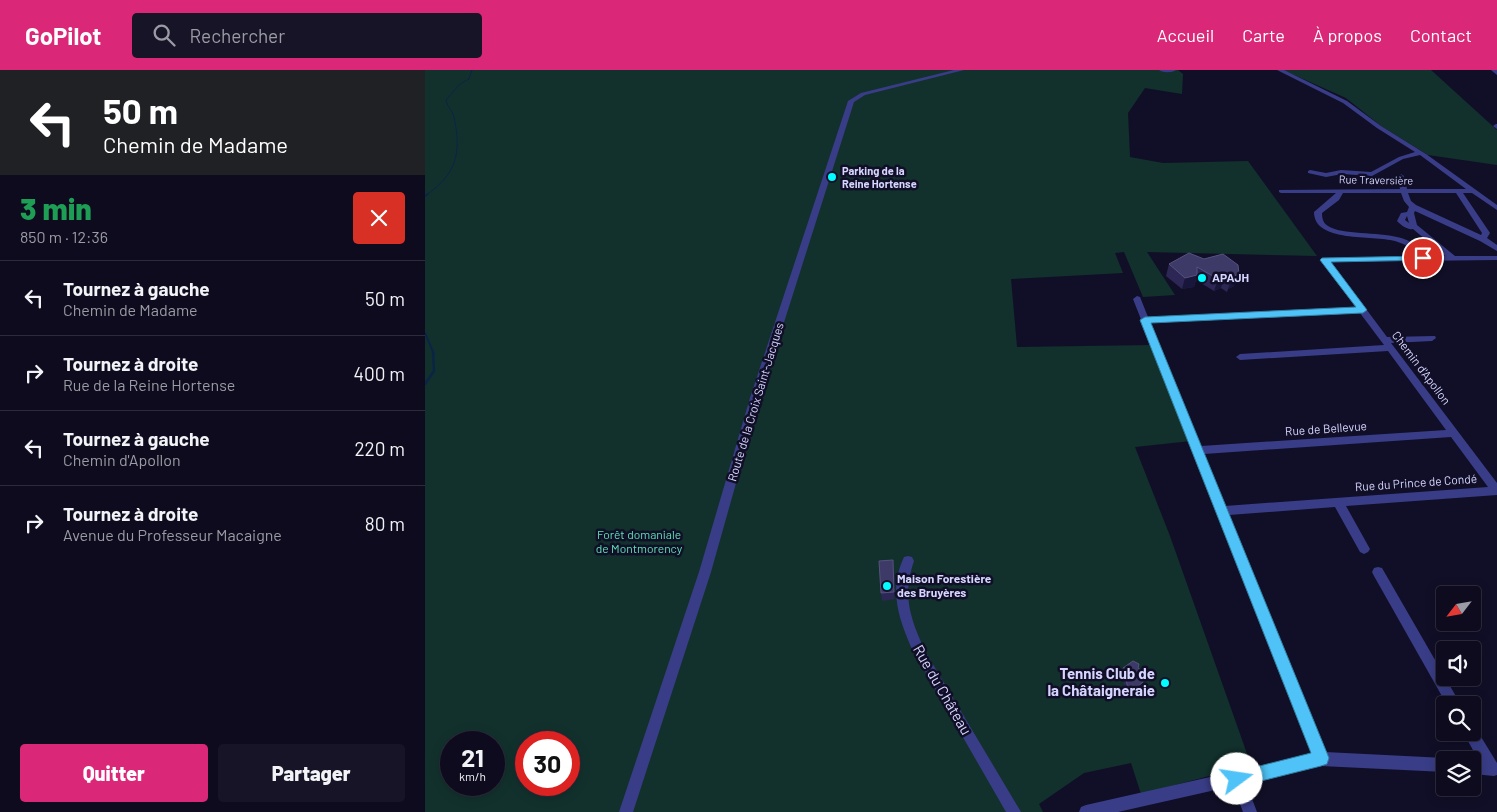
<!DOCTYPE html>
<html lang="fr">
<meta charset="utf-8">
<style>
:root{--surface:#0d0b1d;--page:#161426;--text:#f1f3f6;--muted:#9a9ba4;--line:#2d2b3b;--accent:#db2777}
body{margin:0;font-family:Barlow,sans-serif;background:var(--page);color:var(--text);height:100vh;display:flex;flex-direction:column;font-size:19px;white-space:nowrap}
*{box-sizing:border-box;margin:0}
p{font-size:16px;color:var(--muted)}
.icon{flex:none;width:28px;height:28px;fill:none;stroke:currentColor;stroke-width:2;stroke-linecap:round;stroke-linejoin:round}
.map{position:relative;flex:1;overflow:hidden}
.sheet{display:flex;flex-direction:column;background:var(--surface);width:425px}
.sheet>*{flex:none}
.hud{background:#202124;color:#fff;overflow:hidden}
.needle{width:32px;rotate:239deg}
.fabs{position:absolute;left:1011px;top:516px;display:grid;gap:10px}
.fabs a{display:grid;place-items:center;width:45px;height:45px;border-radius:5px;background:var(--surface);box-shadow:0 2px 12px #0003,0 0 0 1px var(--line);font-size:25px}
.speed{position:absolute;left:15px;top:661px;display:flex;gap:10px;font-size:25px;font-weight:700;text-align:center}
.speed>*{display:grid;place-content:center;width:65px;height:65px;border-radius:50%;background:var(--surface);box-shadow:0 2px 12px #0003,0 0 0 1px var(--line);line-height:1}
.speed small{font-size:12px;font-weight:400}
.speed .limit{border:8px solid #d22;background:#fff;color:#111}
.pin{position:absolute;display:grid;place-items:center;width:42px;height:42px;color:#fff;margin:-21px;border:2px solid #fff;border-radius:50%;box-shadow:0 1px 5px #0007}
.me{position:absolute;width:55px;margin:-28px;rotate:76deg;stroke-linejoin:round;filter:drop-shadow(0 0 4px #0008)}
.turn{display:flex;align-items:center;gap:18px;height:105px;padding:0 20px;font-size:22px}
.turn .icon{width:65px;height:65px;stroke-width:2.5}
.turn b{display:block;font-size:35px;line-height:42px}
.round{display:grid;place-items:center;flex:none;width:52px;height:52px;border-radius:5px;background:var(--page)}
.overview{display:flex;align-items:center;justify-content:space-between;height:85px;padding:0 20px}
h1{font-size:30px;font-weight:800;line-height:38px;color:#1e9e55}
.cta{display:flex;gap:10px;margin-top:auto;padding:10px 20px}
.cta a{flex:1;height:58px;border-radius:5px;background:var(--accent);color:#fff;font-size:20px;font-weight:800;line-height:58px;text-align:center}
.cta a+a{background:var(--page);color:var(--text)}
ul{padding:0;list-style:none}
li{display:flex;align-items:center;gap:15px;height:75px;padding:0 20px;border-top:1px solid var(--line)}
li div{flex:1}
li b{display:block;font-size:19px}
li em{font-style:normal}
header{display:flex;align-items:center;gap:30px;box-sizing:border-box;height:70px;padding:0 25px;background:var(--accent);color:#fff}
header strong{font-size:24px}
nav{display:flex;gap:28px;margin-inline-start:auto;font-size:18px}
.search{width:350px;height:45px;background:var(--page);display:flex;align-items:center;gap:12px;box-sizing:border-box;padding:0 18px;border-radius:5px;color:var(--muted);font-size:19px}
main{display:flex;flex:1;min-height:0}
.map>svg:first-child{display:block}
.green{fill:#12312d;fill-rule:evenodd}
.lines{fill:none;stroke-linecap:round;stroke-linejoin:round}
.stream-far2{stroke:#092546;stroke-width:1}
.stream-far1{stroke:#092546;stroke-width:2}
.stream{stroke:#092546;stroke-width:2.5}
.minor{fill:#393d87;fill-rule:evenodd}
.wall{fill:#2c2755}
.shaded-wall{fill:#19163b}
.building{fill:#3e3a67;stroke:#56527f}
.route{fill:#4fc3f7;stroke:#337fa1}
.poi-dot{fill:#01fdff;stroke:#110f27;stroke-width:2}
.labels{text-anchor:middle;stroke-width:5;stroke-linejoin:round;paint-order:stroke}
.far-poi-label{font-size:11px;font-weight:bold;fill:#d6d5ff;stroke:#110f27;text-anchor:start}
.far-street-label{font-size:11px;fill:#d6d5ff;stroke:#110f27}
.poi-label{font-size:12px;font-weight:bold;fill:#d6d5ff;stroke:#110f27;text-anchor:start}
.street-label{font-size:12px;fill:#d6d5ff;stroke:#110f27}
.park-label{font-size:12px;fill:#5de3b5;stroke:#110f27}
.near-poi-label{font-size:15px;font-weight:bold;fill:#d6d5ff;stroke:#110f27;text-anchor:end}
.near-street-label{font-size:15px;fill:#d6d5ff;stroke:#110f27}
</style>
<header>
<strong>GoPilot</strong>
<div class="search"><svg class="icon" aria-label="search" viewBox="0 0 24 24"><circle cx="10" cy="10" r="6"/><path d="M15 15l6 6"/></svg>Rechercher</div>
<nav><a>Accueil</a><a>Carte</a><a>À propos</a><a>Contact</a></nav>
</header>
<main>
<section class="sheet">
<div class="hud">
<div class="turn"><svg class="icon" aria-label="left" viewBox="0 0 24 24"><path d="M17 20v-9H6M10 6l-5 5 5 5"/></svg><div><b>50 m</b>Chemin de Madame</div></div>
</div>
<div class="overview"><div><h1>3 min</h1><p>850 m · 12:36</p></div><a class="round" style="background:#d93025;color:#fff"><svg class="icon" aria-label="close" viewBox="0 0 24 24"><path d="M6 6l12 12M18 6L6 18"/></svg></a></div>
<ul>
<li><svg class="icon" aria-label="left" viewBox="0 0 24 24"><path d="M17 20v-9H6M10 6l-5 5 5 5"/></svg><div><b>Tournez à gauche</b><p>Chemin de Madame</p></div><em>50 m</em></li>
<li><svg class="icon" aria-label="right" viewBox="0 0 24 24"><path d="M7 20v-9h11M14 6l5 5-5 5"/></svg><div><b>Tournez à droite</b><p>Rue de la Reine Hortense</p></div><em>400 m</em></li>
<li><svg class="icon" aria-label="left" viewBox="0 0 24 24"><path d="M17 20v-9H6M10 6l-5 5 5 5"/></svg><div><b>Tournez à gauche</b><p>Chemin d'Apollon</p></div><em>220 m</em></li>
<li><svg class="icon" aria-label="right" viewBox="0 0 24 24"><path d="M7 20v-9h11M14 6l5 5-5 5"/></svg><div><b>Tournez à droite</b><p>Avenue du Professeur Macaigne</p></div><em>80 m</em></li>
</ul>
<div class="cta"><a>Quitter</a><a>Partager</a></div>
</section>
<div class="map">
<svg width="1072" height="742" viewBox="0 0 1072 742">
<rect width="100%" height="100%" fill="#110f27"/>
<!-- green -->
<g class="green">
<path d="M0,0H753L758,4L757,24L720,18L703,43L705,87L738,93L823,91L892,186L722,182L750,225L718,227L699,182L690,183L698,203L586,209L592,277L728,275C741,307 751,339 766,371L710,377L745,466L826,695L716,724L706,693L659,703L614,734L618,742H0ZM26,672H69V715H26ZM101,672H144V715H101Z"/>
<path d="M858,0H1006L1072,60V95L1003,85L956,56L921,28Z"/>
</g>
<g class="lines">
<!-- stream-far2 -->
<path class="stream-far2" d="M1,125C31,105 37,83 29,47C28,41 22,37 21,30L35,14L44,9L47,0"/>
<!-- stream-far1 -->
<g class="stream-far1">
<path d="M0,126L3,124"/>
<path d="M0,263L9,284"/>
</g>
<!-- stream -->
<path class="stream" d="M0,314L9,301L8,283"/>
<!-- minor -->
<g class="minor">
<path d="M529,0H539L440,25L429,32L335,328L286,502L208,742H194L274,502L325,328L423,31L436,23Z"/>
<path d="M734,0H751C747,3 738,3 734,0Z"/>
<path d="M852,0H859L922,31L956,56L1001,84L1072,135V140L1047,123H1038L1065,163L1062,168L1072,175V181L1055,171L990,141L989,143L992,155L1030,186H1072V190L906,192L962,267L1010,266L1011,268L1007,271L966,273L1072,413V425L921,436L945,479L943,482L939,484L935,482L910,437L804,445L900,682L1020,688L1025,690H1020V702L896,696L821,713L832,742H818L808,716L693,742H654L656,737L661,735L887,684L708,229L712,226L715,227L723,247L931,238L896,190L897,188L996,187C989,179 980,174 970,171C948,165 889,173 889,142L911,123H856L854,122V120L975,119L973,106L976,104L979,106L982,119H1041L995,85L978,89L947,106L917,104L901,107L883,103V101L885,100L901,103L916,100L946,102L974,87L990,82L952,58L918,33ZM918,123H976L979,131L984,137L982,142L976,143L972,151C976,155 982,160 988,159L1020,186H1005C995,177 986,170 972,167C954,162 916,165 903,156C898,153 897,148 897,143L914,130ZM983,123H1031L1057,163L1056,165L991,135L986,131ZM982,146L984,153L980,150ZM935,243L959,275L815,284L811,287L815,290L963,281L1021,360L776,376L726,253ZM1026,367L1063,417L800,436L779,384Z"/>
<path d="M1066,0H1072V5Z"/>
<path d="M1071,54H1072V59L1068,56Z"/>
<path d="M483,486L487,487L489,491C477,526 485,548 500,581L596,742H581L486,577C473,547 464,519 479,487Z"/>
<path d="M953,497L957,498L1036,635H1022L949,506L947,502L949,498Z"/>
<path d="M1048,656L1050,657L1072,693V705L1069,706L1048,704V690L1054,691L1038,662H1048Z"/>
</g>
</g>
<!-- wall -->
<g class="wall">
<path d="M798,184L809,216L803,219L802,222L796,218L789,221L771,210L769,217L757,219L741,206L744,194L779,189Z"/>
<path d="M469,498L470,529L457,531L456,523Z"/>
<path d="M698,598L718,612L716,616L709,621L706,620L704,622H701L696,603Z"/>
</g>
<!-- shaded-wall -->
<g class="shaded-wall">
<path d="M814,204L809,216L803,219L806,210V207Z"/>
<path d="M772,205L769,217L757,219L760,208Z"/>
<path d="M800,206L796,218L789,221L793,209Z"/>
<path d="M468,490L469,498L470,529L469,522Z"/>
<path d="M718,612L716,616L709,621L712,617Z"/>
</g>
<!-- building -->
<g class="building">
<path d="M764,183L779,189L798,184L813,195L814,204L806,207V210L800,206L793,209L772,197V205L760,208L744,194Z"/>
<path d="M468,490L469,522L456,523L454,491Z"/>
<path d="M708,591L714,594L713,598L716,600L718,612L712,617L707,615V618H703L698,598Z"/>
</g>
<!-- route -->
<path class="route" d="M998,186H1001V190L906,192L942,240L938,243L726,253L904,688L902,694L896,696L812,717L807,715L804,709L807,703L886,683L715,250L720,247L931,237L895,190L897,188Z"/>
<!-- markers -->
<g class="poi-dot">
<circle cx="407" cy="107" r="5"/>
<circle cx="777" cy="208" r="5"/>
<circle cx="462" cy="516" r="5"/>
<circle cx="740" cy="613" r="5"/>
</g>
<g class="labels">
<!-- far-poi labels -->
<g class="far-poi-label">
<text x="417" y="105">Parking de la<tspan x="417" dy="13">Reine Hortense</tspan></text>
</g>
<!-- far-street labels -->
<g class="far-street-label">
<text transform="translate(951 110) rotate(1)" y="4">Rue Traversière</text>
</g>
<!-- poi labels -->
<g class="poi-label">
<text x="787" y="212">APAJH</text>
<text x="472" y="513">Maison Forestière<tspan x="472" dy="14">des Bruyères</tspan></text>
</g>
<!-- street labels -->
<g class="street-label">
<text transform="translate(996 298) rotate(53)" y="4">Chemin d'Apollon</text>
<text transform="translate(331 332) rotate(-73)" y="4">Route de la Croix Saint-Jacques</text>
<text transform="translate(901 359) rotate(-4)" y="4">Rue de Bellevue</text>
<text transform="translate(991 413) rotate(-4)" y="4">Rue du Prince de Condé</text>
</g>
<!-- park labels -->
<g class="park-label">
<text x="214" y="469">Forêt domaniale<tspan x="214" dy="14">de Montmorency</tspan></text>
</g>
<!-- near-poi labels -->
<g class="near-poi-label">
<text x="730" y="609">Tennis Club de<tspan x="730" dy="17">la Châtaigneraie</tspan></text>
</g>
<!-- near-street labels -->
<g class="near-street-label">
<text transform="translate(517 620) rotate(60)" y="5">Rue du Château</text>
</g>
</g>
</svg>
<div class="fabs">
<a><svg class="needle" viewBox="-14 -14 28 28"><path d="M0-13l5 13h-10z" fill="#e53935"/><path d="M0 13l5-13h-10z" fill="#9a9ba4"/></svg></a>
<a><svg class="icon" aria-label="sound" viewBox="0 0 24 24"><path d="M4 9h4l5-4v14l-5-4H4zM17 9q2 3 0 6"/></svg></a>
<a><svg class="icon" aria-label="search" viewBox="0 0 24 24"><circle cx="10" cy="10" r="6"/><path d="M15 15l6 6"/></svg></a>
<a><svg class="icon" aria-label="layers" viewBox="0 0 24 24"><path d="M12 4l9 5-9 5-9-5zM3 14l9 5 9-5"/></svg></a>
</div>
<div class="speed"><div>21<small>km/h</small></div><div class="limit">30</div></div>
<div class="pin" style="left:998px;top:188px;background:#d93025"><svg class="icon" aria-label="arrive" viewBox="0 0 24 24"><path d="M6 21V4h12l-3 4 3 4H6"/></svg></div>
<svg class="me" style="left:812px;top:709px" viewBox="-20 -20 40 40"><circle r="19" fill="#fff"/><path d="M0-13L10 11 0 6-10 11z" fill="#4fc3f7"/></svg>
</div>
</main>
